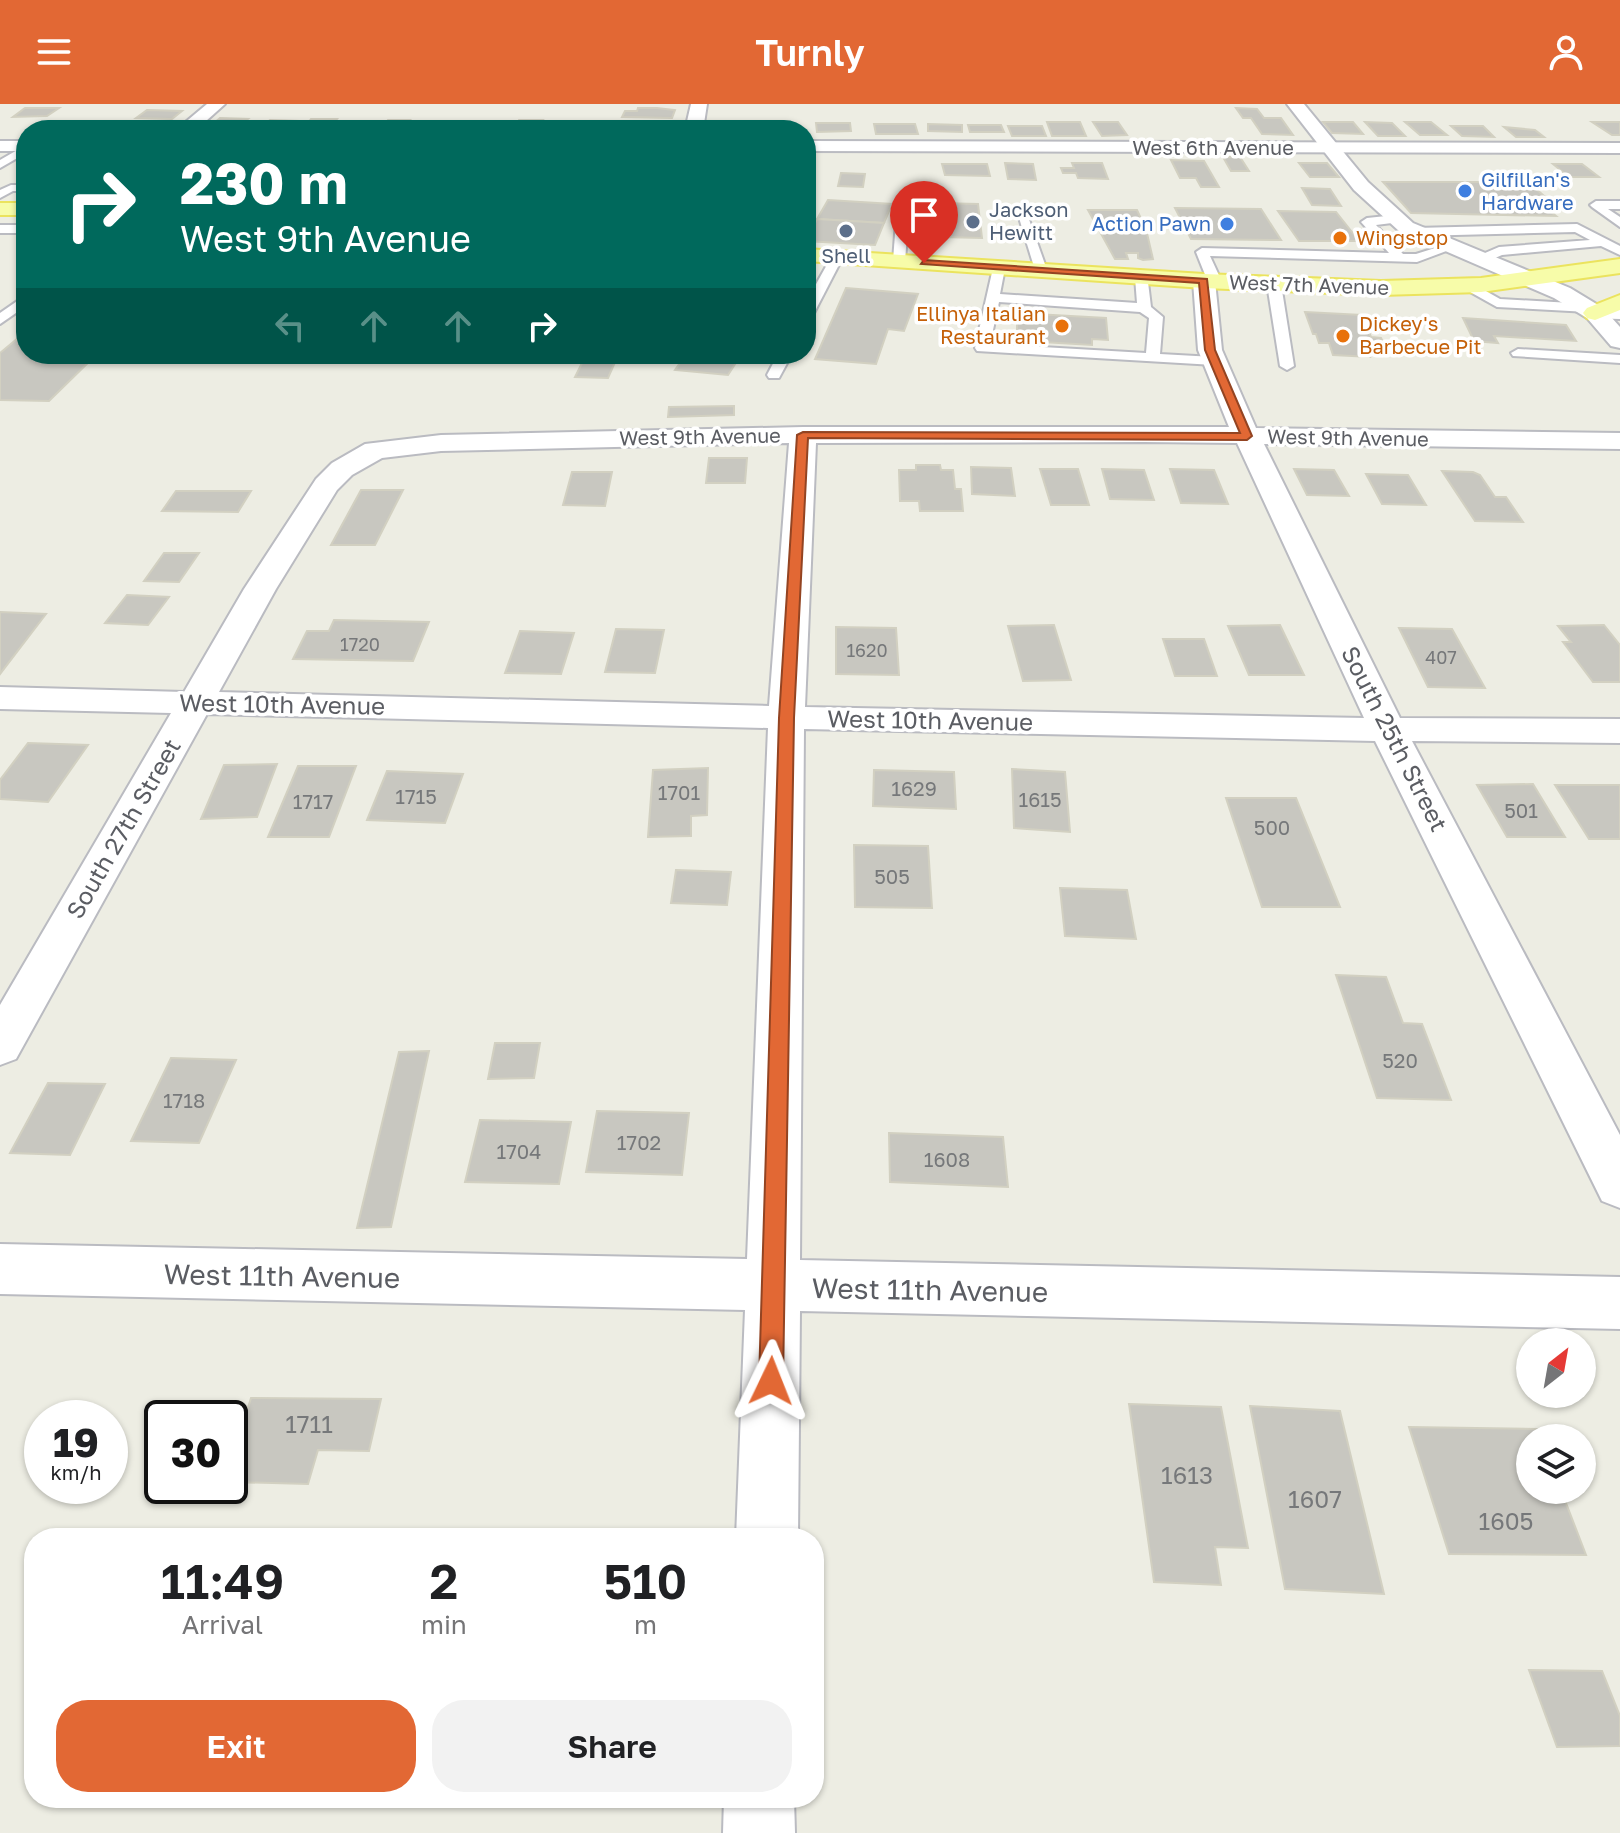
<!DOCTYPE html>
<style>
:root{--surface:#fff;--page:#f2f2f2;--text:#202124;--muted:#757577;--accent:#e26834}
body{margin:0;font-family:"Golos Text",sans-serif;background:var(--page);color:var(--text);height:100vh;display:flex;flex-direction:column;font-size:30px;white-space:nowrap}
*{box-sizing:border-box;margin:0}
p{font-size:26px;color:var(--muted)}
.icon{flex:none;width:44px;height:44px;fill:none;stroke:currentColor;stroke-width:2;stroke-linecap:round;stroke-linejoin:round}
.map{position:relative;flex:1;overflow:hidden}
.side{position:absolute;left:24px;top:1424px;width:800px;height:280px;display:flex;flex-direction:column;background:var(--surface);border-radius:32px;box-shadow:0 2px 6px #0004}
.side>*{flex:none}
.banner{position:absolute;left:16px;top:16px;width:800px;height:244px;border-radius:32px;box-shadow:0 2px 6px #0004;background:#00695c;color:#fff;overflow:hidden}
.needle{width:52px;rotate:31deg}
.buttons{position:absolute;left:1516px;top:1224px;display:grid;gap:16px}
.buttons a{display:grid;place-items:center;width:80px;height:80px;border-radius:50%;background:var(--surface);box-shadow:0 2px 6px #0004;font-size:40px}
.speed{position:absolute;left:24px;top:1296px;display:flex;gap:16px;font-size:40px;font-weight:700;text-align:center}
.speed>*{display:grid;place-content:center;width:104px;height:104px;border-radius:50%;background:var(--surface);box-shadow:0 2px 6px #0004;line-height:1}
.speed small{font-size:20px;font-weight:400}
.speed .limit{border:4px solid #111;border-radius:12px;background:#fff;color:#111}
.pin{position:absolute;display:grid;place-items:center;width:68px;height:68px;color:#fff;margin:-82px -34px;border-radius:50% 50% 50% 0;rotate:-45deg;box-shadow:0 0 8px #0007}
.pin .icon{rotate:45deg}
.me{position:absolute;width:88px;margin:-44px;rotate:2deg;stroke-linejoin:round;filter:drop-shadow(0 0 6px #0008)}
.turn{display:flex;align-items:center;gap:28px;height:168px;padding:0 32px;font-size:36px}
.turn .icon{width:104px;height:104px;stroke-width:2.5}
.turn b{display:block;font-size:56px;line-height:68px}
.lanes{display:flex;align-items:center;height:76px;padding:0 32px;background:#0003;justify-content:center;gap:40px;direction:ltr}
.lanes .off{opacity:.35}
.eta{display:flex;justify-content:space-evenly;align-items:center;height:136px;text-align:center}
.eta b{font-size:48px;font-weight:600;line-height:56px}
.primary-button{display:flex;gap:16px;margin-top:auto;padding:16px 32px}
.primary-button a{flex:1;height:92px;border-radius:32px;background:var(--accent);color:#fff;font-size:32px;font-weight:600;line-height:92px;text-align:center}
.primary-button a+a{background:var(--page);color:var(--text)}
header{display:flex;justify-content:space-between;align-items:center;height:104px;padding:0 32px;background:var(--accent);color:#fff;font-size:36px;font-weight:600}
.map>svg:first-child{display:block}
.building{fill:#c8c7c0;stroke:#d2d0c1;stroke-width:2}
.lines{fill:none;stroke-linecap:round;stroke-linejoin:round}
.service-casing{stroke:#babbc1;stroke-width:4}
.minor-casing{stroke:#babbc1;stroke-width:4}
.tertiary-casing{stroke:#babbc1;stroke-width:4}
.primary-casing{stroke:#ebe35e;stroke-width:4}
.service{fill:#fff;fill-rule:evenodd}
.minor{fill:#fff;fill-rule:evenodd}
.tertiary{fill:#fff;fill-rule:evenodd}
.primary{fill:#f7fca9;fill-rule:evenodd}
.route{fill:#e26834;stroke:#934422;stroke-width:2}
.shop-dot{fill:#3f7fe0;stroke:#fff;stroke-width:3}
.service-dot{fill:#5c6f8a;stroke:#fff;stroke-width:3}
.food-dot{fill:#e8710a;stroke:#fff;stroke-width:3}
.labels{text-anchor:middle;stroke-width:7;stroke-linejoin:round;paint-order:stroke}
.far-number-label{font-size:18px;fill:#76787a}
.far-street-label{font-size:20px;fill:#5b5d63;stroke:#fff}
.far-shop-label{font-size:20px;fill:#366cbe;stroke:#fff;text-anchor:start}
.far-service-label{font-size:20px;fill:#4e5e75;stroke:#fff;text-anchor:start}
.far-food-label{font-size:20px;fill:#c56008;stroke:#fff;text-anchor:start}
.number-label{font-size:20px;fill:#76787a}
.street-label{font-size:24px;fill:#5b5d63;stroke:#fff}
.near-number-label{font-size:24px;fill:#76787a}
.near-street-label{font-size:28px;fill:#5b5d63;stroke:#fff}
</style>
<header><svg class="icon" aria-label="menu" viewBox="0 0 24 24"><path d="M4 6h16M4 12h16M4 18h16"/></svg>Turnly<svg class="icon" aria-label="person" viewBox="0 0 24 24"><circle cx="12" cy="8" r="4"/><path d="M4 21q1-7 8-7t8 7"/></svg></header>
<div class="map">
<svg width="1620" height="1729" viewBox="0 0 1620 1729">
<rect width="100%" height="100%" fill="#edede3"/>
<!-- building -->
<g class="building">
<path d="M25,4H59L47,12L13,13Z"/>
<path d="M638,4H657L675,6L672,14L622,13L625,7H637Z"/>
<path d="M1236,4L1257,5L1264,14H1281L1293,31L1262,30L1251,14H1243Z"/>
<path d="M147,6L182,7L172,15L136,14Z"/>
<path d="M220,14L248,15L234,26H206Z"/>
<path d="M311,15H337L328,26H303Z"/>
<path d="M270,16L297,17L287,26H259Z"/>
<path d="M388,16H410L403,26H381Z"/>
<path d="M519,16H543L538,26H520L514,24Z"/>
<path d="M362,17H376L370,26H334L339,20H360Z"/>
<path d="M471,17H499L494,26H466Z"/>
<path d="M560,18H587L584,26H557Z"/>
<path d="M726,18H753L752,26H725Z"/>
<path d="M1047,18H1080L1086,32H1052Z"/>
<path d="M1093,18H1118L1127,31L1102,32Z"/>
<path d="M1323,18H1353L1363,30L1332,29Z"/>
<path d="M1365,18L1392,19L1405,32H1378Z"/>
<path d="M1405,18H1431L1447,31H1420Z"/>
<path d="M1592,18H1620V31H1612Z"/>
<path d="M52,19H80L71,26H42Z"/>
<path d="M96,19H123L113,26H86Z"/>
<path d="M137,19H166L158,26H129Z"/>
<path d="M625,19H668L667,26H623Z"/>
<path d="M816,19H850L851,27L817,28Z"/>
<path d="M874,20H915L918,30H876Z"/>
<path d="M928,20L962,21V28L928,27Z"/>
<path d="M968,21H1001L1004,28H970Z"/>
<path d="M1008,22H1042L1046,32H1012Z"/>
<path d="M1451,22H1483L1494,33L1462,32Z"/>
<path d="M1504,23L1535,26L1544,33H1516Z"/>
<path d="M1223,53H1240L1249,67H1231Z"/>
<path d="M1171,56L1204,57L1219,83H1201L1196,74H1180Z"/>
<path d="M1005,59L1033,60L1036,76L1008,75Z"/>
<path d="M1072,59H1102L1108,75L1078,74L1076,69H1063L1061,64H1074Z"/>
<path d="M1299,59H1327L1339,73H1310Z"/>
<path d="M942,60H987L990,72L945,71Z"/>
<path d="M1553,60H1582L1599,73H1569Z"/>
<path d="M841,69L865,70L863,83L838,82Z"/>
<path d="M1383,78H1528L1558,104H1546L1556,112L1411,109Z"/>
<path d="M1302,84L1330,85L1341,102L1312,101Z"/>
<path d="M828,96L892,100L884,119L817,115Z"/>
<path d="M937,99L978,100L982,134L940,133Z"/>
<path d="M1175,104L1261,105L1281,136L1191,135Z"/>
<path d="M1088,106H1137L1146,125L1153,155L1143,156L1138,154V149H1126L1128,155H1115Z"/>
<path d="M1278,107L1336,108L1359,137H1299Z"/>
<path d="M817,115L884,119L875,141L806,137Z"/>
<path d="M846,184L918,190L904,227L888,225L876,260L815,255Z"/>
<path d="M1305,208L1362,211L1371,233L1381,234L1384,240H1371L1374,248H1368L1370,253L1333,251L1329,239H1319L1316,230H1313Z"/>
<path d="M1017,209L1106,214L1108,236L1092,235V241L1008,236V230L1017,231Z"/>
<path d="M1463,214L1566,221L1576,237L1494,232L1498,239L1474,237Z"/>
<path d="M18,234H26V250H97L49,297L0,296V249Z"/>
<path d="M685,252L737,257L728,271L675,266Z"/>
<path d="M584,255L616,256L608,274L575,273Z"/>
<path d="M734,302V311L668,313L669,303Z"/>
<path d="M709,354H747L745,379H706Z"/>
<path d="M916,361H940L941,366H953L955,385H961L963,407H920L919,397H900L899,366H916Z"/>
<path d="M971,363L1011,364L1015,392L972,390Z"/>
<path d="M1040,365H1078L1089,401H1051Z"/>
<path d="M1102,365L1144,366L1154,396L1110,395Z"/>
<path d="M1170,365L1214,366L1228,400L1181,399Z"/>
<path d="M1294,365L1334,366L1349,392L1307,391Z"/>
<path d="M1442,367L1473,368L1480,371L1495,393H1506L1523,418L1475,417Z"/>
<path d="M572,368H612L605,402L563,401Z"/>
<path d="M1366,370L1408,371L1426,401L1382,400Z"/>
<path d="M361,386H403L375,441H331Z"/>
<path d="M176,387H251L238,408L162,407Z"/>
<path d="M164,449H199L179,478L144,477Z"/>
<path d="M127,491L169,493L148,521L105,519Z"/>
<path d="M0,508L46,510L0,570Z"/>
<path d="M334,516L429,518L413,557L293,555L307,527H329Z"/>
<path d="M1054,521L1071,576L1023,577L1008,522Z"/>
<path d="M1280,521L1304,571H1249L1228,522Z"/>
<path d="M1604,521L1620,541V578H1593L1563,538H1571L1558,522Z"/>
<path d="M836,523L896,524L899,571L836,570Z"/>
<path d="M1399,524L1452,525L1485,584L1428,583Z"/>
<path d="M616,525L664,526L655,569L605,568Z"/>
<path d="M520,527L574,529L561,570L505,569Z"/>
<path d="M1163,535H1204L1217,572H1175Z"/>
<path d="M28,639L88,641L48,698L0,695V676Z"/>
<path d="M277,660L257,713L201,715L224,661Z"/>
<path d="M298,662H356L329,733H268Z"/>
<path d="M708,664L707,711L691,712V732L648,733L653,666Z"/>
<path d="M1012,665L1065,668L1070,728L1014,724Z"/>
<path d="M874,666L954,668L956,705L873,702Z"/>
<path d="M387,667L463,670L445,719L367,716Z"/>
<path d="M1533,680L1565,733H1507L1477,681Z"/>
<path d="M1555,681H1620V735H1589Z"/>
<path d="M1226,694H1296L1340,803H1262Z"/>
<path d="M854,741L928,742L932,804L855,803Z"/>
<path d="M676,766L731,768L727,801L671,799Z"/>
<path d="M1060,784L1127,786L1136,835L1065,832Z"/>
<path d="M1336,871L1386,873L1403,919L1422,920L1451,996L1377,994Z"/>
<path d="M495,939H540L534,974L488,975Z"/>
<path d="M429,947L391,1123L357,1124L399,948Z"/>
<path d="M171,954L236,956L199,1039L131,1037Z"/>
<path d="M48,979L105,980L70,1051L10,1049Z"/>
<path d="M597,1007L689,1009L682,1071L586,1068Z"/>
<path d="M480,1016L571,1018L559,1080L465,1078Z"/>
<path d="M889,1029L1003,1033L1008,1083L890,1078Z"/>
<path d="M251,1294L381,1295L369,1347L318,1346L308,1380L230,1378V1361Z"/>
<path d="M1129,1300L1221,1303L1248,1444L1215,1443L1221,1481L1154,1478Z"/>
<path d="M1250,1302L1340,1307L1384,1490L1285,1485Z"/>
<path d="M1409,1323L1537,1325L1541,1334H1530V1386H1561L1586,1451L1449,1450Z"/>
<path d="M1529,1566L1602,1567L1620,1612V1642L1557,1643Z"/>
</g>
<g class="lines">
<defs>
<g id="service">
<path d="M26,41V49L0,64V56Z"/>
<path d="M26,81V87H13L0,94V86L11,81Z"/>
<path d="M1596,97H1620V105H1608L1620,113V123L1592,103L1590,101Z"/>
<path d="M1016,104L1026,107L1047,166L1046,169L1035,166Z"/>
<path d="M1396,111L1402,115L1400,118L1376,121L1403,150H1416L1451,139L1457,143L1417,158L1210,152L1222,178L1215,182L1208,178L1196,148L1202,144L1389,149L1361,118L1367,114Z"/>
<path d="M902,113L908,117L905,157L899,161L893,157L896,117Z"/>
<path d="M1577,120L1620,142V151L1601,142L1502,151L1486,158H1478V152L1499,143L1590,136L1575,128L1415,132L1409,128L1415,124Z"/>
<rect x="0" y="121" width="26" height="8"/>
<path d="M833,150L843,153L813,211L806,215V198Z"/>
<path d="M999,160L1005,164L1000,190L1137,199L1135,173L1147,170L1151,203L1163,213L1160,250L1214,253L1221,257L1214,261L977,247L975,244L993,164ZM999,198L1140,208L1149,214L1146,249L990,240Z"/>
<path d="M1274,176L1281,180L1294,262L1287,266L1280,262L1267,180Z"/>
<path d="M1468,177L1500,195L1588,200L1595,204L1588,208L1497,203L1463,184L1461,181Z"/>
<path d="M26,191V202L0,220V209Z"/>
<path d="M1518,245L1620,251V259L1513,252L1511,249Z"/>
<path d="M778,250H792L779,274H769L767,271Z"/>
</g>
<g id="minor">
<path d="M207,0H225L196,26H176Z"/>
<path d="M691,0H707L703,26H685Z"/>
<rect x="0" y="37" width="26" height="10"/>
<path d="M806,37L1620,39V49L806,47Z"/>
<path d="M1204,170L1215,177L1222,246L1256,324L1620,329V345L1264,340L1400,614L1620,615V639L1412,637L1620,1031V1104L1602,1097L1375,637L804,625L800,1156L1620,1173V1225L800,1207L798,1434H736L745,1206L0,1190V1140L747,1155L768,624L207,610L16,955L0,961V901L171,609L0,605V583L184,588L244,485L316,375L332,359L365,340L441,331L803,323H1229L1198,246L1193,177ZM1144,338L1237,339L1364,614L805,603L816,339ZM789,339L769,602L219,588L276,485L337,386L352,371L382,354L441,347Z"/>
<path d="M1620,201V215L1587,214L1583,209L1587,204Z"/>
<path d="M724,1694H794L795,1729H723Z"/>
</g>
<path id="tertiary" d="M1287,0H1304L1368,78L1413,119L1570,184L1603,204L1620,223V244L1611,242L1587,214L1554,194L1399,127L1354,86Z"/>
<g id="primary">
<rect x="0" y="99" width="26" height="12"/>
<path d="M806,145L1204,170L1381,177L1481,174L1620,155V169L1481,188L1381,191L1204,184L806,157Z"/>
<path d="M1620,191V206L1595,216L1587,214L1583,209L1587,204Z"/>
</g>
</defs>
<!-- service casing -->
<use href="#service" class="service-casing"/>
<!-- minor casing -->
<use href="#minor" class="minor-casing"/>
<!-- tertiary casing -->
<use href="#tertiary" class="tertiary-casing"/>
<!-- primary casing -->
<use href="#primary" class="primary-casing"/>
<!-- service -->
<use href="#service" class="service"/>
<!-- minor -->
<use href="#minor" class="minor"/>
<!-- tertiary -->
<use href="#tertiary" class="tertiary"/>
<!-- primary -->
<use href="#primary" class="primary"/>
</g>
<!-- route -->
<path class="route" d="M924,156L1207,175L1215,246L1252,332L1247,336L808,334L794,614L783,1277L780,1286L771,1289L763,1286L759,1277L779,614L797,331L803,328L1240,329L1205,246L1199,179L921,160Z"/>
<!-- markers -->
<g class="shop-dot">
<circle cx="1465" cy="87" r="8"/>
<circle cx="1227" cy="120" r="8"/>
</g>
<g class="service-dot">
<circle cx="973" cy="118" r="8"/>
<circle cx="846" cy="127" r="8"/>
</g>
<g class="food-dot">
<circle cx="1340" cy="134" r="8"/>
<circle cx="1062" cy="222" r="8"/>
<circle cx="1343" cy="232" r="8"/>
</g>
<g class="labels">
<!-- far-number labels -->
<g class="far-number-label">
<text x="360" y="547">1720</text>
<text x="867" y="553">1620</text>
<text x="1441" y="560">407</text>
</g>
<!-- far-street labels -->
<g class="far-street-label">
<text x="1213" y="51">West 6th Avenue</text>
<text transform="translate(1309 181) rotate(2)" y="7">West 7th Avenue</text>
<text transform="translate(700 333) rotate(-1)" y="7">West 9th Avenue</text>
<text transform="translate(1348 334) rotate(1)" y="7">West 9th Avenue</text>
</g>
<!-- far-shop labels -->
<g class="far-shop-label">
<text x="1481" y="83">Gilfillan's<tspan x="1481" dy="23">Hardware</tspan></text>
<text x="1211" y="127" text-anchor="end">Action Pawn</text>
</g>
<!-- far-service labels -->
<g class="far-service-label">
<text x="989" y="113">Jackson<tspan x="989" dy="23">Hewitt</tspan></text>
<text x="846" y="159" text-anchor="middle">Shell</text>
</g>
<!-- far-food labels -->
<g class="far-food-label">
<text x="1356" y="141">Wingstop</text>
<text x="1046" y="217" text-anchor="end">Ellinya Italian<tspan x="1046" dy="23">Restaurant</tspan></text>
<text x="1359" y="227">Dickey's<tspan x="1359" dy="23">Barbecue Pit</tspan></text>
</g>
<!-- number labels -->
<g class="number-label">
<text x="914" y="692">1629</text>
<text x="679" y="696">1701</text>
<text x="416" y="700">1715</text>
<text x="1040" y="703">1615</text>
<text x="313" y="705">1717</text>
<text x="1521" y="714">501</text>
<text x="1272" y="731">500</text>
<text x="892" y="780">505</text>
<text x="1400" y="964">520</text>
<text x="184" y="1004">1718</text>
<text x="639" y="1046">1702</text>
<text x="519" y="1055">1704</text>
<text x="947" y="1063">1608</text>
</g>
<!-- street labels -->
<g class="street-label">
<text transform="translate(282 601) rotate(1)" y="8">West 10th Avenue</text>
<text transform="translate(930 617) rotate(1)" y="8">West 10th Avenue</text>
<text transform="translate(1394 635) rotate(63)" y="8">South 25th Street</text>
<text transform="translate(124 725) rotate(-60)" y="8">South 27th Street</text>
</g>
<!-- near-number labels -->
<g class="near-number-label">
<text x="309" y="1329">1711</text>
<text x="1187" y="1380">1613</text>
<text x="1315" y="1404">1607</text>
<text x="1506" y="1426">1605</text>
</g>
<!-- near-street labels -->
<g class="near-street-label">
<text transform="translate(282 1172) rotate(1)" y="10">West 11th Avenue</text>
<text transform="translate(930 1186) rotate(1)" y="10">West 11th Avenue</text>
</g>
</g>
</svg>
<div class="buttons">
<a><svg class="needle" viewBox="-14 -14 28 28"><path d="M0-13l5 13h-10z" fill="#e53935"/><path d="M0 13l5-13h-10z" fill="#757577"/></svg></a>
<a><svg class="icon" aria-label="layers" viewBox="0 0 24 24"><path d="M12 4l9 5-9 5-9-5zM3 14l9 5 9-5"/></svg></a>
</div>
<div class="speed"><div>19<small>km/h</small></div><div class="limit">30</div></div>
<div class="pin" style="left:924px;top:159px;background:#d93025"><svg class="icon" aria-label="arrive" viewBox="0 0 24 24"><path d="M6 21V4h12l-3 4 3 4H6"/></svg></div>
<svg class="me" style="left:771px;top:1277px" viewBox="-20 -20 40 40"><path d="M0-17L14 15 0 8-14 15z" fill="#e26834" stroke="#fff" stroke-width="4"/></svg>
<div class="banner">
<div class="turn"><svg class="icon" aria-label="right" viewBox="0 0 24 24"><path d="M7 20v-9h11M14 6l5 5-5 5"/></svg><div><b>230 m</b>West 9th Avenue</div></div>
<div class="lanes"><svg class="icon off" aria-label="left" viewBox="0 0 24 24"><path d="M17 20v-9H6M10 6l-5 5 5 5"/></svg><svg class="icon off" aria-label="ahead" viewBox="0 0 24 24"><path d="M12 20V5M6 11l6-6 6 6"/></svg><svg class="icon off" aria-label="ahead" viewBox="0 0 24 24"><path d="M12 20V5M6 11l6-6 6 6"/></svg><svg class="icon" aria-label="right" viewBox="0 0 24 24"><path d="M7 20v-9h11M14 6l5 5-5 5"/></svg></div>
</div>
<section class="side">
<div class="eta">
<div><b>11:49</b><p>Arrival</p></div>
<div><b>2</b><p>min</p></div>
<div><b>510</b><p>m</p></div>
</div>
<div class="primary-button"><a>Exit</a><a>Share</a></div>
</section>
</div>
